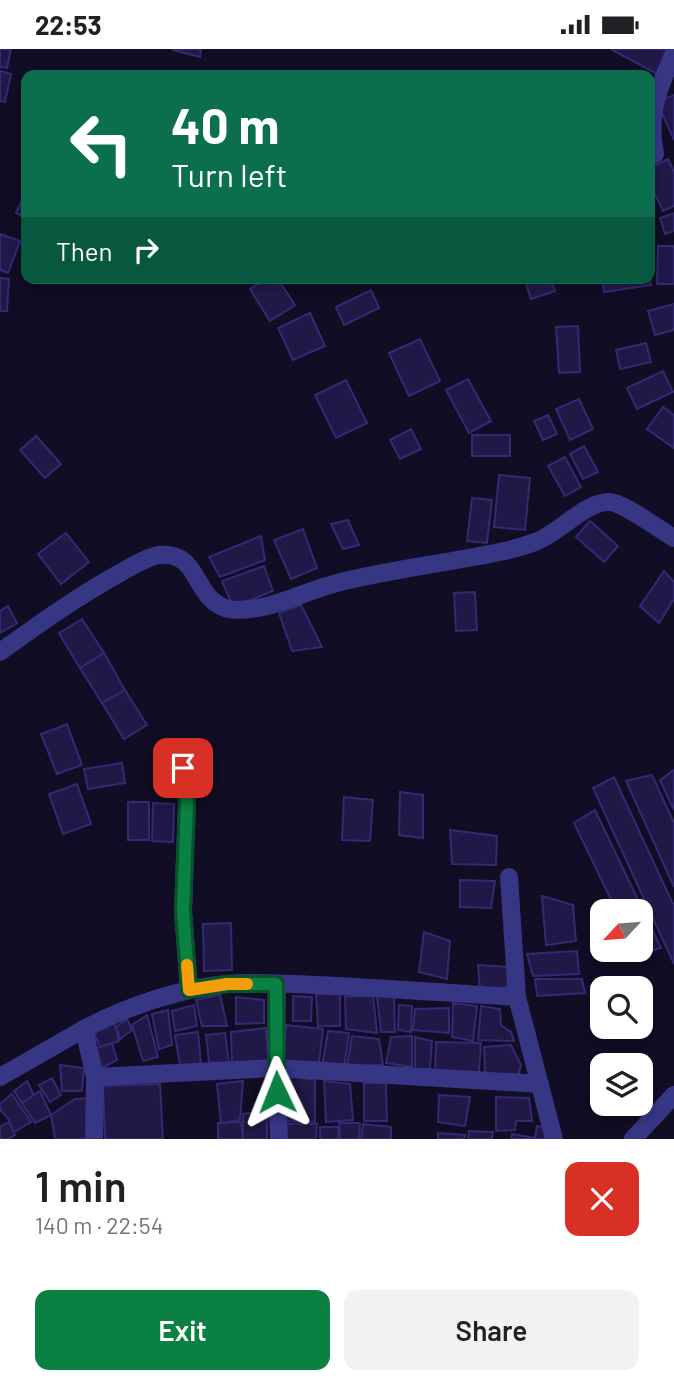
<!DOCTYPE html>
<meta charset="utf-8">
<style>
:root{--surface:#fff;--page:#f2f2f2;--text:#202124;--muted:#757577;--accent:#0b8043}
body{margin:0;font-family:Barlow,sans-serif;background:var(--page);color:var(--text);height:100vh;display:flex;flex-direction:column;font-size:26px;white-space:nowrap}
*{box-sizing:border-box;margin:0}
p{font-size:23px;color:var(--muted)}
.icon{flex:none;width:38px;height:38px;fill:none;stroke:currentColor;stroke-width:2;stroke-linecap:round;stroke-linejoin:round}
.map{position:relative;height:1090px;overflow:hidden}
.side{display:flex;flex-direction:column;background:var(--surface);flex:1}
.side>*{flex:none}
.top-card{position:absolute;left:21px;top:21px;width:634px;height:214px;border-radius:14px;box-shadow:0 4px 10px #0003;background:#0b6e4f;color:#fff;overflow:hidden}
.needle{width:46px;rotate:244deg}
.controls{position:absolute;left:590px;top:850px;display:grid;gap:14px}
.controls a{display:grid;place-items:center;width:63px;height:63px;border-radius:14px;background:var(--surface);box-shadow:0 4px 10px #0003;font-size:35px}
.pin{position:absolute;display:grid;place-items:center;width:60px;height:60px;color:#fff;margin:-30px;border-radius:14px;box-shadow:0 4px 10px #0006}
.me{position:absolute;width:77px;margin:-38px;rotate:358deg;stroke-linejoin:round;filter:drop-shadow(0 0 5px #0008)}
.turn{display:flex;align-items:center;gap:24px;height:147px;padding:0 35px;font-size:32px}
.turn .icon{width:91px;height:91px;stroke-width:2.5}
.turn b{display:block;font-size:49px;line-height:60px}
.then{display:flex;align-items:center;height:66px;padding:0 35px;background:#0003;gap:14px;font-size:26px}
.round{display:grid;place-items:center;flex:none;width:74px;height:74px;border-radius:14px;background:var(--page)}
.overview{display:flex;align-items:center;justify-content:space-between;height:119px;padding:0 35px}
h1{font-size:42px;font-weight:600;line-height:52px}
.primary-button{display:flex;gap:14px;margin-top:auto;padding:14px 35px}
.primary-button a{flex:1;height:80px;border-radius:14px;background:var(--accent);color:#fff;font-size:28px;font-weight:600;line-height:80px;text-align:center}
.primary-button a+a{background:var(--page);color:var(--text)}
.status{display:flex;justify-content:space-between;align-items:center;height:49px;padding:0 35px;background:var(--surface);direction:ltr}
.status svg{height:19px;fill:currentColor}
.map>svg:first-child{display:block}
.building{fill:#201846;stroke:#352973;stroke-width:2}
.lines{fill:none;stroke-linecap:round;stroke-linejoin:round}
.minor{stroke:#363685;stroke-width:18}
.route-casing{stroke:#07532c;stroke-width:18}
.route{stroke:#0b8043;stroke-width:12}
.slow{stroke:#f59e0b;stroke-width:12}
</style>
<div class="status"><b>22:53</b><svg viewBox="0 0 49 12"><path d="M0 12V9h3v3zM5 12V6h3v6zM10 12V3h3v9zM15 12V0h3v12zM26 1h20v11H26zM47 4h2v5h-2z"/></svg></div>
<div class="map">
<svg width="674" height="1090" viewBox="0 0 674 1090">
<rect width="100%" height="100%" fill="#100d24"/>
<!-- building -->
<g class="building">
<path d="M0,0H11L7,19L0,18Z"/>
<path d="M173,0H201L200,8L173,1Z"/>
<path d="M612,0H665L669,2L657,25L612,1Z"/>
<path d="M0,22L11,25L5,53L0,52Z"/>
<path d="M674,46V91L657,53Z"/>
<path d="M668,110L674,123V157L663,162L649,133V119Z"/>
<path d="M26,143V169L16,164Z"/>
<path d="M674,164V182L665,185L660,169Z"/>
<path d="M0,185L20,192L8,224L0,221Z"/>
<path d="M658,197H674V235H657Z"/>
<path d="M649,223L651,236L604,243L602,229H649Z"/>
<path d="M0,229L9,230L7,262H0Z"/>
<path d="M266,229H277L295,256L270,272L250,240Z"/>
<path d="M524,229H551L555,242L531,250Z"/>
<path d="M371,241L379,259L344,276L336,258Z"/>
<path d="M674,255V281L655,286L648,262Z"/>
<path d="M310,264L325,297L293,311L278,279Z"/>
<path d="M578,277L580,323L559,324L556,278Z"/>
<path d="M420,290L440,332L409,347L389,304Z"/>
<path d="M646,294L651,313L620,320L616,301Z"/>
<path d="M663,322L673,343L637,360L627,339Z"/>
<path d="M468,330L491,372L469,384L446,341Z"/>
<path d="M346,331L367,374L336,389L315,346Z"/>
<path d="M579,350L593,380L570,391L556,360Z"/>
<path d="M663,358L674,366V399L647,380Z"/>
<path d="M548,366L557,385L543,391L534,372Z"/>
<path d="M411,380L421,400L400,410L390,391Z"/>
<rect x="472" y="386" width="38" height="21"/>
<path d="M36,387L61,415L45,429L20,401Z"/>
<path d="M584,397L598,423L583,430L570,405Z"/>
<path d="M565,408L581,438L565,447L548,417Z"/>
<path d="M499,426L530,429L525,481L494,478Z"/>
<path d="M472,449L492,451L487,494L467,492Z"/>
<path d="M348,471L359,496L343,500L331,475Z"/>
<path d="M590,472L618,497L604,513L576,488Z"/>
<path d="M303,480L317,519L291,530L274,491Z"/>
<path d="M66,484L89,513L61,535L38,505Z"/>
<path d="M261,487L265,511L220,528L209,508Z"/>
<path d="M264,517L273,542L233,558L222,532Z"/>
<path d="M664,522L674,533V550L659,574L640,557Z"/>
<path d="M475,543L477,581L456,582L454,544Z"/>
<path d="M301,556L322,598L292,602L279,564Z"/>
<path d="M8,557L17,574L0,584V562Z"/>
<path d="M82,570L104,604L80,619L59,584Z"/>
<path d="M104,604L125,641L102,654L80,619Z"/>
<path d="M125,641L147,676L124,690L102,654Z"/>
<path d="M67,675L82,716L57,725L41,685Z"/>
<path d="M122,714L125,734L88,740L84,720Z"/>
<path d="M674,721V761L660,731Z"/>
<path d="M652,726L674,774V838L626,732Z"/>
<path d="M614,728L674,857V915L593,739Z"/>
<path d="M77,735L91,775L63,785L49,745Z"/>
<path d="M400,743L423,746V789L399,786Z"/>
<path d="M344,748L373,751L370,792L342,791Z"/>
<rect x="128" y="753" width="21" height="38"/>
<path d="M153,754L174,755L173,793L152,792Z"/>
<path d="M595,761L661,899L638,906L636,901H640V863H617L574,774Z"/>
<path d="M450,781L497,787L496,816L452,815Z"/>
<path d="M460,831L495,832L491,859L460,858Z"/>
<path d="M542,847L573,856L576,892L546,896Z"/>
<path d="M231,874L232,921L204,922L203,875Z"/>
<path d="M424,883L450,892L447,930L419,923Z"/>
<path d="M577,902L579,925L533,927L527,905Z"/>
<path d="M478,916L510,918L506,942H480Z"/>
<path d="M535,930H582L585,944L537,947Z"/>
<path d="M220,945L227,977H202L196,951Z"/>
<path d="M316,945H340V977H318Z"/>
<path d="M373,946L377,984L346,980L345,948Z"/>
<path d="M293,947L312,948L311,972H293Z"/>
<path d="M377,947H394L395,983H381Z"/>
<path d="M236,948L264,951V974L236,975Z"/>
<path d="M453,954L477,957L473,992L452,988Z"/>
<path d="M194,956L197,977L175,982L172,962Z"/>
<path d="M399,956L412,957L411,983L398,981Z"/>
<path d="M481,957L500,960L501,976L511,983L514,992L478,991Z"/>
<path d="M449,959V984L413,981L415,960Z"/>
<path d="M168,961L172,996L159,1000L152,965Z"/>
<path d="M147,966L158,1008L143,1012L132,976Z"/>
<path d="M127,970L132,981L120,990L116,978Z"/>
<path d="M114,972L119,992L100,998L94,984Z"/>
<path d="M286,976L323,980L319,1014L283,1015Z"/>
<path d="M266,979L269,1015L232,1016L231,983Z"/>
<path d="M328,982L349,984L344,1019L322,1017Z"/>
<path d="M198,983L201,1016L180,1017L175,986Z"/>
<path d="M225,984L229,1014H209L206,986Z"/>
<path d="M352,987L379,990L383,1016L347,1017Z"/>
<path d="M412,987V1018L386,1014L391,988Z"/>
<path d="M415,988L432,992L430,1020H415Z"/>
<path d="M436,993L481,994L479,1023L435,1022Z"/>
<path d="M112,994L117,1011L102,1019L92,1002L100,998Z"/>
<path d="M511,996L521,1016L518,1027L485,1026L484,998Z"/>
<path d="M60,1016L84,1019L82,1042H62Z"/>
<path d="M288,1027L315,1031V1073L283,1072Z"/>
<path d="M52,1029L61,1046L50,1053L39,1036Z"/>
<path d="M27,1032L34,1046L22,1054L14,1042Z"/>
<path d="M243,1032L240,1071L221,1074L217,1035Z"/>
<path d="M324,1032L350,1035L353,1071L326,1073Z"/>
<path d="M364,1034H386L387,1072H364Z"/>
<path d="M160,1035L163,1090H105L103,1037Z"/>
<path d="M40,1042L51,1066L35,1074L22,1054Z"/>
<path d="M12,1045L31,1073L14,1083L8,1069L0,1061V1055Z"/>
<path d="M439,1046L470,1048L465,1077L438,1073Z"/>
<path d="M496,1048L529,1049L532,1072H516L515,1081L496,1082Z"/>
<path d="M89,1049L88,1090H55L51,1066L75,1050Z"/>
<path d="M267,1062V1090H243V1065Z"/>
<path d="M9,1073L15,1086L8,1090H0V1078Z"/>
<path d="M241,1073L243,1090H218V1074Z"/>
<path d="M339,1074H360L359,1090H340Z"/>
<path d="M285,1075H317L316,1090H285Z"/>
<path d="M363,1075L391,1078V1090H361Z"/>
<path d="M537,1077L549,1079L551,1090H511L512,1085L535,1089Z"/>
<path d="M320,1078H339L338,1090H320Z"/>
<path d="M469,1082L493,1083L492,1090H468Z"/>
<path d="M438,1084L465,1086L464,1090H438Z"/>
</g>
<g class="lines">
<!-- minor -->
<g class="minor">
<path d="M655,105C647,64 658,41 674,4"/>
<path d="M0,603C39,575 78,547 120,524C131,518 146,508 159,506C200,502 193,548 225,559C237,563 254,560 267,557C291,551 313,540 337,534C380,523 425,517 468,509C491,505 514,501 535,493C559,485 585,452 610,453C624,454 660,481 674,489"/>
<path d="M183,719L187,754L183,862L189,941"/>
<path d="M509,828L517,948"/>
<path d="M277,935L276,1019L279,1090"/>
<path d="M84,980C128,957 176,941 225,935C254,932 286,935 315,936C382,939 450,944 517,948L554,1090"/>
<path d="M0,1028L84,980L95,1028L94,1090"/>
<path d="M95,1028L276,1019L540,1035"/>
<path d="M633,1090L674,1046"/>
</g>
</g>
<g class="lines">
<defs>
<path id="route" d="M183,719L187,754L183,862L189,941L227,935H276L277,1043"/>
</defs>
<!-- route casing -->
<use href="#route" class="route-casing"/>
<!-- route -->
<use href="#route" class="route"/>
<!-- slow -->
<path class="slow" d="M187,916L189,941L227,935H247"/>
</g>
</svg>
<div class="controls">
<a><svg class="needle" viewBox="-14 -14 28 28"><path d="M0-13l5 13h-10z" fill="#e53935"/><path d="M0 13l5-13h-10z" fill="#757577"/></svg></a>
<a><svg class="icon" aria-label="search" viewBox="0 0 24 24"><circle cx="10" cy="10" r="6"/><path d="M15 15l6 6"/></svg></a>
<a><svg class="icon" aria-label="layers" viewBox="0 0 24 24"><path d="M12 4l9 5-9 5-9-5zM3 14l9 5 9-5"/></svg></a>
</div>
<div class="pin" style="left:183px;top:719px;background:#d93025"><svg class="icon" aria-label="arrive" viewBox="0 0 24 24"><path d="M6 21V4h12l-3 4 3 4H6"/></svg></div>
<svg class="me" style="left:277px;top:1043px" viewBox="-20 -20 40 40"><path d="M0-17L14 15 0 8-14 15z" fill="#0b8043" stroke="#fff" stroke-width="4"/></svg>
<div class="top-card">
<div class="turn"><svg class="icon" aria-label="left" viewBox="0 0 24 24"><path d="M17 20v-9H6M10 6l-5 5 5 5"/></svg><div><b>40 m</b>Turn left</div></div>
<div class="then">Then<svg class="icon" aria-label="right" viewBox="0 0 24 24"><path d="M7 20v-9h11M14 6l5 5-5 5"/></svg></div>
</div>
</div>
<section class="side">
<div class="overview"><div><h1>1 min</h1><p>140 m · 22:54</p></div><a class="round" style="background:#d93025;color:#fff"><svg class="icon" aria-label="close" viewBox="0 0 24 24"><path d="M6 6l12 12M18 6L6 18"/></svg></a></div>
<div class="primary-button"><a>Exit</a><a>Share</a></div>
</section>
